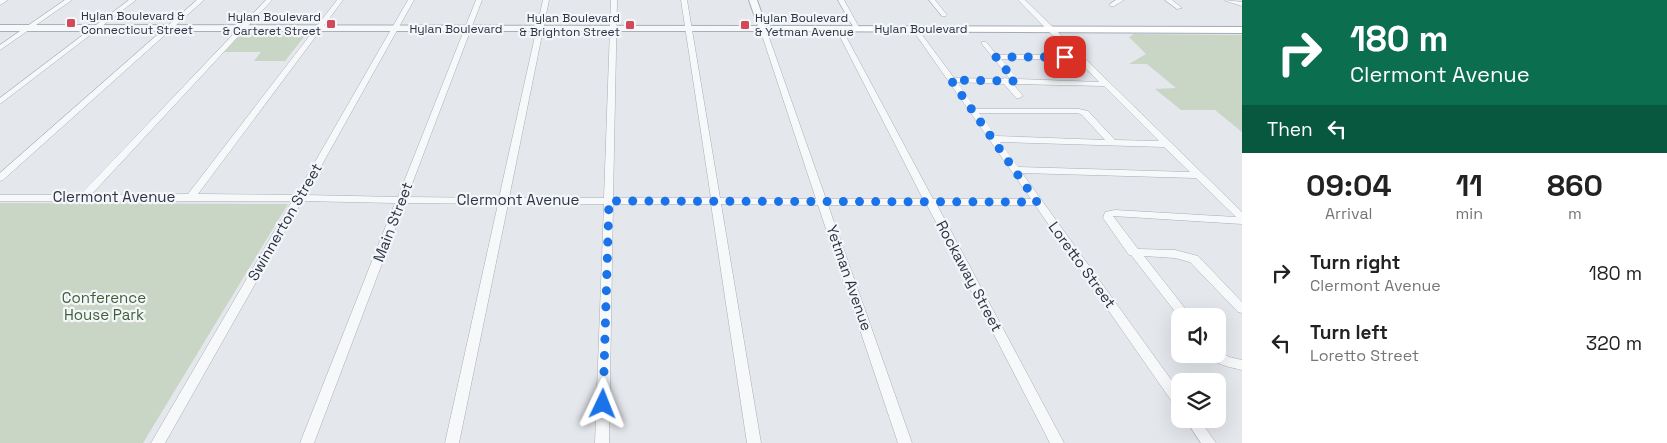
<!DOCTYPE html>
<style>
:root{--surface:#fff;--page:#f6f6f6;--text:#222;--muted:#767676}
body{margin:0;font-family:"Space Grotesk",sans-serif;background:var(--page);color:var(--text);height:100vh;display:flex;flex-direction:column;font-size:19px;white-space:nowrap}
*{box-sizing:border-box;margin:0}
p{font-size:16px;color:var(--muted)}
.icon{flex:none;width:28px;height:28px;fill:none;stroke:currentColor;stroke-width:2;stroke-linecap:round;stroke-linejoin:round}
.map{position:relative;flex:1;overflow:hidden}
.side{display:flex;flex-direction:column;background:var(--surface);width:425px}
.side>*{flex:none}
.banner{background:#0b6e4f;color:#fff;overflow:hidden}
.buttons{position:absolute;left:1171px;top:308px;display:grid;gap:10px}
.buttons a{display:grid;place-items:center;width:55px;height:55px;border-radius:10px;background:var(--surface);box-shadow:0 5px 20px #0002;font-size:25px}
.pin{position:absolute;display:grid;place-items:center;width:42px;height:42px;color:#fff;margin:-21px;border-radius:10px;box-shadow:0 2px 8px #0006}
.me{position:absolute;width:55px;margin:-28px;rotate:2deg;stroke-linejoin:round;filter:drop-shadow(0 0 4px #0008)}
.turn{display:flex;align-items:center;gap:18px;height:105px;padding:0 25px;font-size:22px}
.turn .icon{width:65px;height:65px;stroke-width:2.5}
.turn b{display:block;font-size:35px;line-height:42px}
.then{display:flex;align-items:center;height:48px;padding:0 25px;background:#0003;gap:10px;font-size:19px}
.eta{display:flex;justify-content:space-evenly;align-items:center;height:85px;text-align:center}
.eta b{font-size:30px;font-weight:700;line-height:35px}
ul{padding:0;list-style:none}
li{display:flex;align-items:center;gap:15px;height:70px;padding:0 25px}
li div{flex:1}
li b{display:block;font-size:19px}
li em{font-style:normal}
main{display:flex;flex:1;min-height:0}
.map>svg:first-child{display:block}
.green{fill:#c9d6c5}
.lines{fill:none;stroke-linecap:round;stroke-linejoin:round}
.minor-casing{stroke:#a9aeb7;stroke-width:1}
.tertiary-casing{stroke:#a9aeb7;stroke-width:2}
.primary-casing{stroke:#a3abb8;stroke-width:2}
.minor{fill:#f7f8fa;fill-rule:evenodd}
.tertiary{fill:#f7f8fa;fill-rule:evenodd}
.primary{fill:#fff;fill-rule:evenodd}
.route{stroke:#1a73e8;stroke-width:9;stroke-dasharray:0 16.2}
.poi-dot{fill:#d1495b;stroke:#f4f6f9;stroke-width:2}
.labels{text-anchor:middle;stroke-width:4.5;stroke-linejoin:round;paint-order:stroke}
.far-poi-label{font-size:12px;fill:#2b3445;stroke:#f4f6f9;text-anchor:start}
.far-street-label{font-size:12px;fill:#2b3445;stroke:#f4f6f9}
.street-label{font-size:15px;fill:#2b3445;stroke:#f4f6f9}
.park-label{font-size:15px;fill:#3f6138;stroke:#f4f6f9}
</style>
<main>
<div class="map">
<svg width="1242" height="443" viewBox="0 0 1242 443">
<rect width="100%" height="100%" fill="#e4e7ec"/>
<!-- green -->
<g class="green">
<path d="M242,33H307L285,61H254L261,52H224Z"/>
<path d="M1134,34L1242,35V132L1215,110H1181L1155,89L1176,88L1147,64H1129L1146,54L1129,37Z"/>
<path d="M0,203L288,204L143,443H0Z"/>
</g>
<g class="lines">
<defs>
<g id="minor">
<path d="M0,0H8L0,5Z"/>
<path d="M65,0H72L0,50V45Z"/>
<path d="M129,0H136L0,104V98Z"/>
<path d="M197,0H204L3,180L0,181V173Z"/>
<path d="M266,0H272L91,195L188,194L337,0H343L198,194L296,195L408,0H414L305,195L398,197L476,0H482L407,197L499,198L543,0H549L509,198H604L611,0H617L613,198H711L681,0H687L720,198L816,199L760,29L763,27L766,29L826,199H923L836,29L839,27L842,29L933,199H1031L912,29L917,28L954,78L1002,79L1005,78L1010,79L982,44V42H986L997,55H1072L1018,0H1025L1242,212V224L1113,216L1138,249L1175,250L1198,256L1242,302V313L1238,312L1190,262L1175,258L1144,256L1191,316H1180V318L1131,255H1129L1103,218L1105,212L1115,210L1236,217L1196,178L1022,173L1180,392V408L1175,406L1035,205H937L1064,443H1050L927,205H828L912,443H898L818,205L721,204L761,443H747L711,204H613L609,443H595L604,204H508L459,443H445L498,204L405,203L314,443H300L395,203L302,201L165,443H151L292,201H0V195H80ZM1001,59H1077L1099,82L1018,79ZM957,82L1004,84L1016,98H1019L1023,96L1013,84L1104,86L1159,141L1115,140L1088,111L1079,109H976ZM979,113H1078L1082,115L1105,140L996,136ZM1000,142L1164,147L1190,172L1018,167Z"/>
<path d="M838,0H844L860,29L859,30H855Z"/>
<path d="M929,0H935L947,15L946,16H942Z"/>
<path d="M1116,0H1124L1114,6H1110V4Z"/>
<path d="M1165,0H1172L1182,8L1177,9Z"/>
<path d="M1225,0L1242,2V6L1226,1Z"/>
<path d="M1218,350L1229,357L1242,360V370C1231,367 1213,365 1208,354H1218Z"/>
<path d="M1185,419H1199L1216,443H1201Z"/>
</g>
<path id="tertiary" d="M749,0H757L767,29L766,31H0V25L758,26Z"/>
<path id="primary" d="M763,26L1242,27V33L759,31L757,29Z"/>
</defs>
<!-- minor casing -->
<use href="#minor" class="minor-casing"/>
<!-- tertiary casing -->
<use href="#tertiary" class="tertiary-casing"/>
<!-- primary casing -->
<use href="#primary" class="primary-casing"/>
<!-- minor -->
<use href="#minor" class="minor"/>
<!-- tertiary -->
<use href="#tertiary" class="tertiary"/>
<!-- primary -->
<use href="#primary" class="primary"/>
</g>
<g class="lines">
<!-- route -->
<path class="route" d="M603,404L609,201L1037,202L951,80L1015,81L996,57H1065"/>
</g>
<!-- markers -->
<g class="poi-dot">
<rect x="66" y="18" width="10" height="10" rx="2.5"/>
<rect x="326" y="19" width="10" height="10" rx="2.5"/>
<rect x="625" y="20" width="10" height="10" rx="2.5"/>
<rect x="740" y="20" width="10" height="10" rx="2.5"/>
</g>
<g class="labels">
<!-- far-poi labels -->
<g class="far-poi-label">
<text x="81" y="20">Hylan Boulevard &amp;<tspan x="81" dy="14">Connecticut Street</tspan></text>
<text x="321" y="21" text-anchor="end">Hylan Boulevard<tspan x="321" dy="14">&amp; Carteret Street</tspan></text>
<text x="620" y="22" text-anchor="end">Hylan Boulevard<tspan x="620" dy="14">&amp; Brighton Street</tspan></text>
<text x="755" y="22">Hylan Boulevard<tspan x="755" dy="14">&amp; Yetman Avenue</tspan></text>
</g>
<!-- far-street labels -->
<g class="far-street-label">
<text x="456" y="33">Hylan Boulevard</text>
<text x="921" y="33">Hylan Boulevard</text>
</g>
<!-- street labels -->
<g class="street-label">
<text x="114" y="202">Clermont Avenue</text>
<text x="518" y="205">Clermont Avenue</text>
<text transform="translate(285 222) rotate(-60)" y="5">Swinnerton Street</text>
<text transform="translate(393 222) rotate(-69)" y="5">Main Street</text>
<text transform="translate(1082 265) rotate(54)" y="5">Loretto Street</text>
<text transform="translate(969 276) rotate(62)" y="5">Rockaway Street</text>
<text transform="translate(849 278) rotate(71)" y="5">Yetman Avenue</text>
</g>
<!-- park labels -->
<g class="park-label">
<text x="104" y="303">Conference<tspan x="104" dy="17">House Park</tspan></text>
</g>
</g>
</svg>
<div class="buttons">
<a><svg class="icon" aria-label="sound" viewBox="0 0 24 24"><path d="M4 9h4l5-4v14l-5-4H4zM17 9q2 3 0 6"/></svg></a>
<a><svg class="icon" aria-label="layers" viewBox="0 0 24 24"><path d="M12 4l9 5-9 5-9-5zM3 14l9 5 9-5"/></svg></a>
</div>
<div class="pin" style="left:1065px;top:57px;background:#d93025"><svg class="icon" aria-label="arrive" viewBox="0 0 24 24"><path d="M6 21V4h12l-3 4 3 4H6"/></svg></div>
<svg class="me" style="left:603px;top:404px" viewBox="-20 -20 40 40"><path d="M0-17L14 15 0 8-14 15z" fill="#1a73e8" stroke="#fff" stroke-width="4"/></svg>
</div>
<section class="side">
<div class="banner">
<div class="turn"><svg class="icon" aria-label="right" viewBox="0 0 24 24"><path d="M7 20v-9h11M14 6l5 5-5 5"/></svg><div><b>180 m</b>Clermont Avenue</div></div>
<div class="then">Then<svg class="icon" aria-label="left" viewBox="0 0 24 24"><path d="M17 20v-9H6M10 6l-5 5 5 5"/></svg></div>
</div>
<div class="eta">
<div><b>09:04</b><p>Arrival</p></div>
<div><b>11</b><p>min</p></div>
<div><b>860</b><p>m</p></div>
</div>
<ul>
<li><svg class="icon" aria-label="right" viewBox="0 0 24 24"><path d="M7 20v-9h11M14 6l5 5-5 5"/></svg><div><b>Turn right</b><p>Clermont Avenue</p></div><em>180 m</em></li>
<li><svg class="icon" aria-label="left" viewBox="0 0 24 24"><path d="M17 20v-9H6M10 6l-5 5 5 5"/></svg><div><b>Turn left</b><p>Loretto Street</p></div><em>320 m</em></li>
</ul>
</section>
</main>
